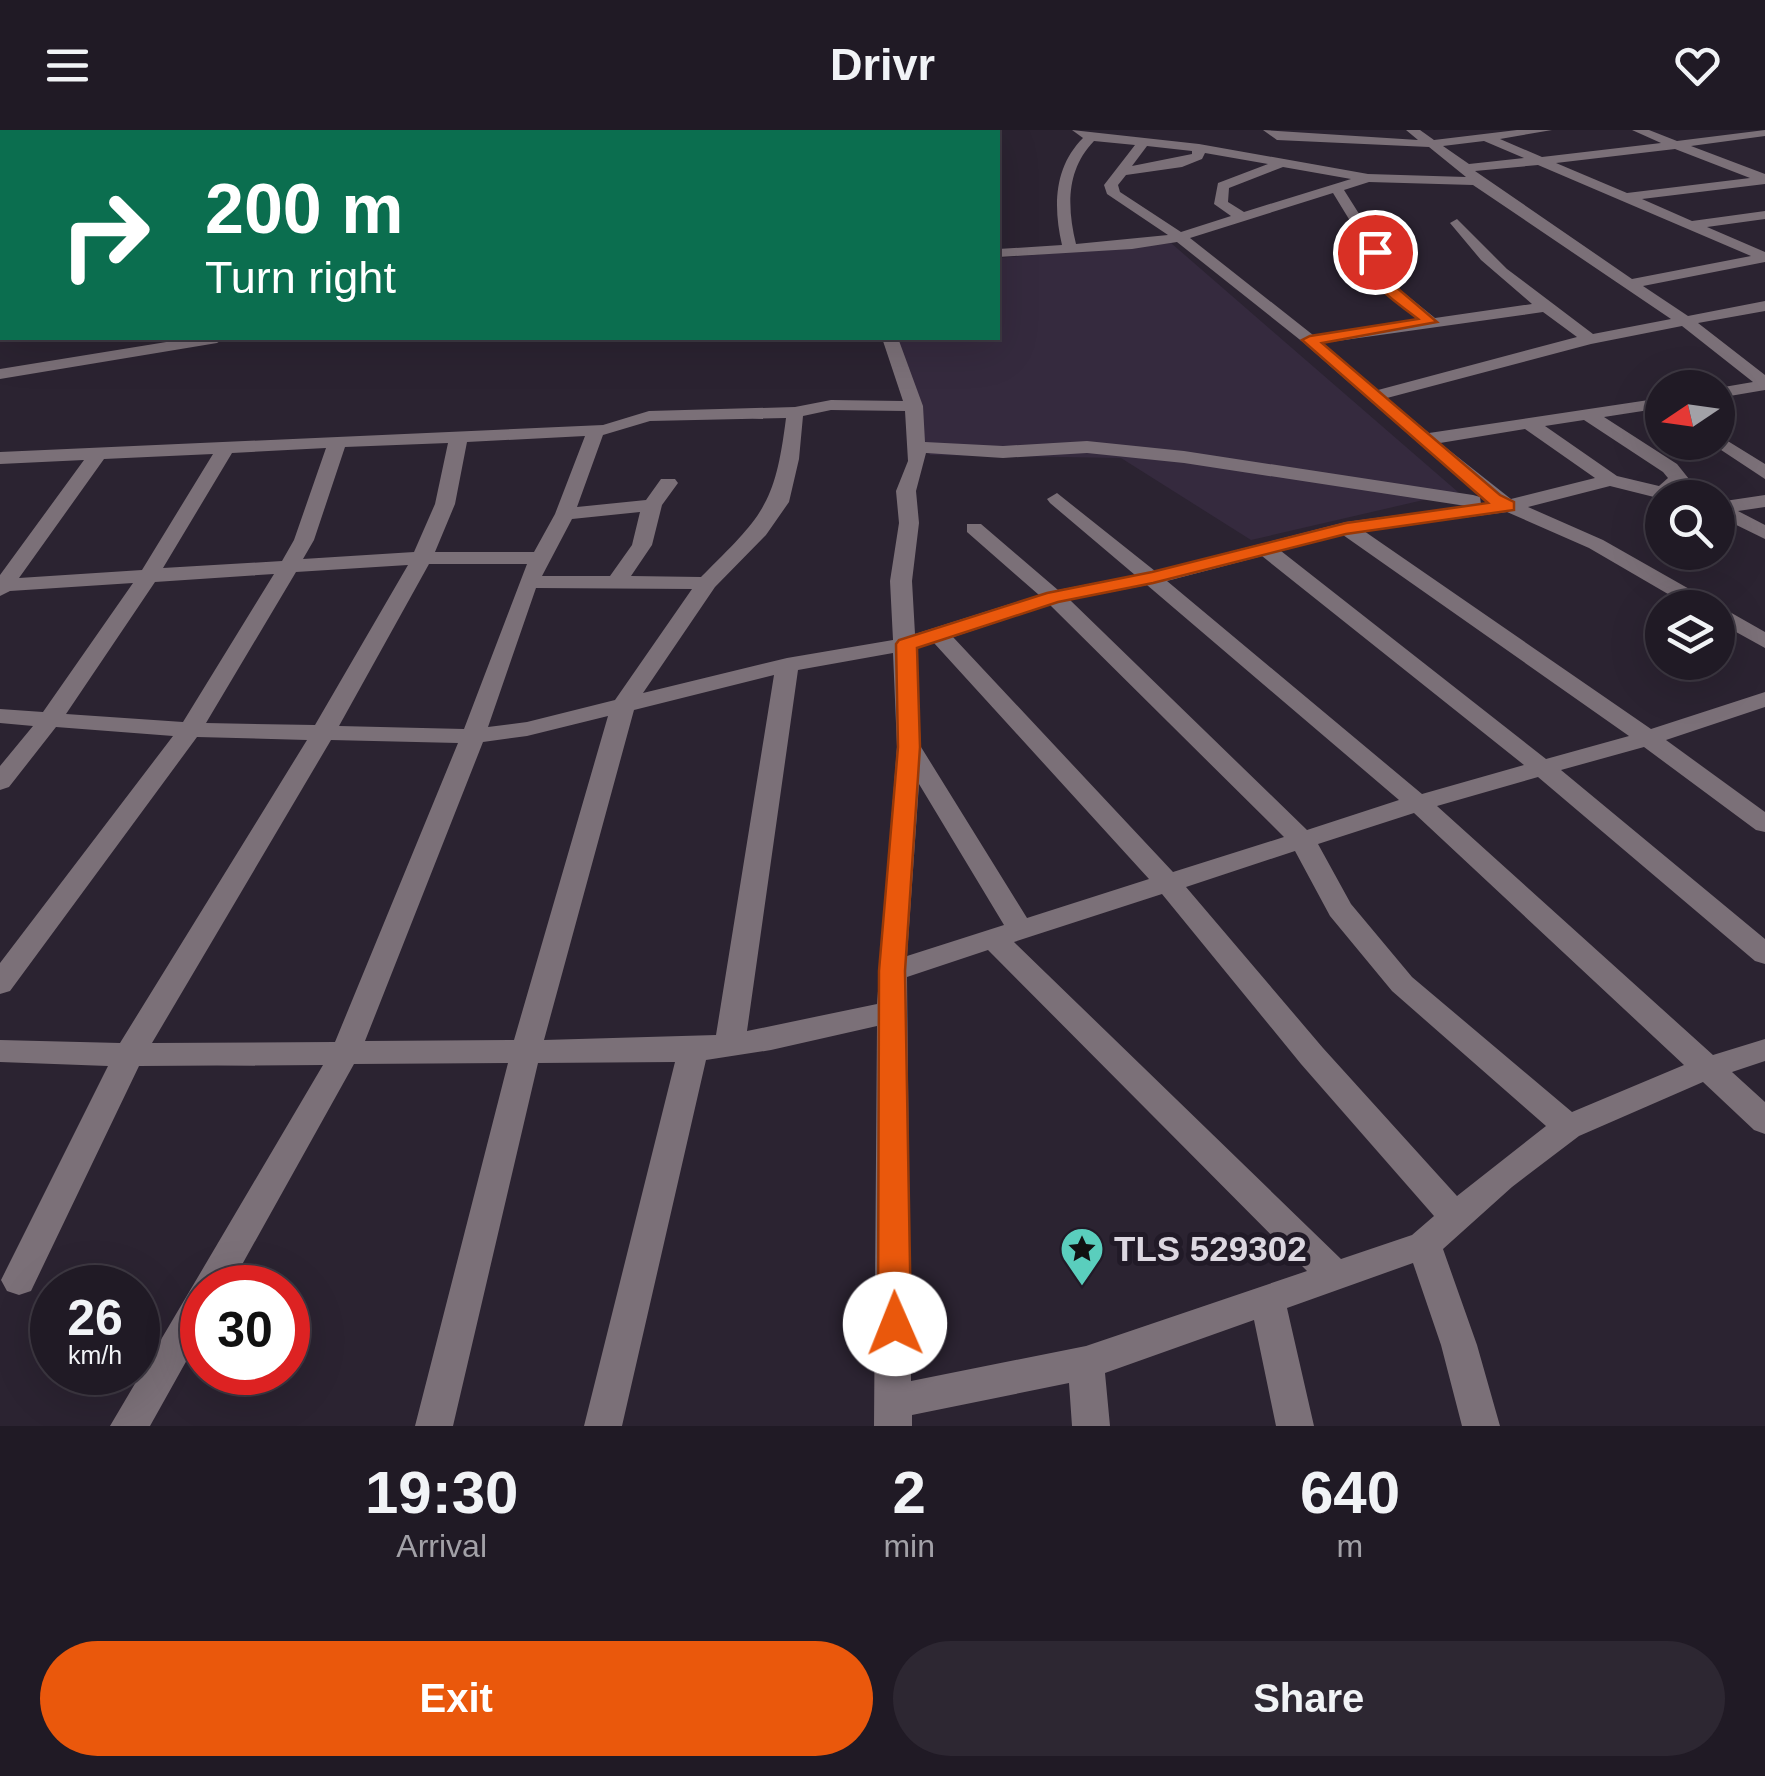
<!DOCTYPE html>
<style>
:root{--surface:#201a25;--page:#2d2732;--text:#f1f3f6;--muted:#a2a1a7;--line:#3d3842;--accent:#ea580c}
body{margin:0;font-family:Arial,sans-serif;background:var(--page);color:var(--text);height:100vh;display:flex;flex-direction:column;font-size:38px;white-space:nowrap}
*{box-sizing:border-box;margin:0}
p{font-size:32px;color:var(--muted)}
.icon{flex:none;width:55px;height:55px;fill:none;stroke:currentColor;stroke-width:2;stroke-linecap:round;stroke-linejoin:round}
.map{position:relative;height:1296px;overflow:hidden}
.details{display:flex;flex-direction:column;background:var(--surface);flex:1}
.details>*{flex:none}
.hud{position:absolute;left:0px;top:0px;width:1000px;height:210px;box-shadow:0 10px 40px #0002,0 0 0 2px var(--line);background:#0b6e4f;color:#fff;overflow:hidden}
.needle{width:65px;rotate:257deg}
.fabs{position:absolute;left:1645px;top:240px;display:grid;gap:20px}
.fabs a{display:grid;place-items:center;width:90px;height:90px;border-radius:50%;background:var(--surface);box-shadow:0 10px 40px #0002,0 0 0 2px var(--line);font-size:50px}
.speed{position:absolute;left:30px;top:1135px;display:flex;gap:20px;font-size:50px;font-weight:700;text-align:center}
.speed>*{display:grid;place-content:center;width:130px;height:130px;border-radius:50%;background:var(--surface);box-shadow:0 10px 40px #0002,0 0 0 2px var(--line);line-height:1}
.speed small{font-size:25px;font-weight:400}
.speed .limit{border:15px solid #d22;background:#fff;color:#111}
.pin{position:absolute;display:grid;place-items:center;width:85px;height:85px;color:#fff;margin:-42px;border:5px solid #fff;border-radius:50%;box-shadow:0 2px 10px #0007}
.me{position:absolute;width:110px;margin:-55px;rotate:359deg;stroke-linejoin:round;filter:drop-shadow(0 0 8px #0008)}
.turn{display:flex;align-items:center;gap:35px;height:210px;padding:0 40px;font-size:45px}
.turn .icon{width:130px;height:130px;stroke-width:2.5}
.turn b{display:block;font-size:70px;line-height:85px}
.eta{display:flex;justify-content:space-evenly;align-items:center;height:170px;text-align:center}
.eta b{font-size:60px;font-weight:700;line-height:70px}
.action{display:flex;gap:20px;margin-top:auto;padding:20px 40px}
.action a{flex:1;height:115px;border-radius:60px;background:var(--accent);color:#fff;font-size:40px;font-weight:700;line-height:115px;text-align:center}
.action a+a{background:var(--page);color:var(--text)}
header{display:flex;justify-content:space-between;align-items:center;height:130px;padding:0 40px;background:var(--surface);font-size:45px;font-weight:700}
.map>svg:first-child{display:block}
.built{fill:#352a3e}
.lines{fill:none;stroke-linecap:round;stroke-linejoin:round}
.stream{stroke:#4b596f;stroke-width:5}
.minor{fill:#7b7078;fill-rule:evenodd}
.route{fill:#ea580c;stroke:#983908;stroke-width:2.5}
.labels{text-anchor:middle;stroke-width:10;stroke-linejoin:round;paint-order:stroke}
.near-poi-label{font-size:35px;font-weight:bold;fill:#dcd7e0;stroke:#211a27;text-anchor:start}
</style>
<header><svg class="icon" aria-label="menu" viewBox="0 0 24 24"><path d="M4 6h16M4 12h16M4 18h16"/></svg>Drivr<svg class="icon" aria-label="heart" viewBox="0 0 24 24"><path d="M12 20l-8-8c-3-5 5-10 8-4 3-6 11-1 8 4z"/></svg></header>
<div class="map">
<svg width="1765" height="1296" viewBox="0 0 1765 1296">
<rect width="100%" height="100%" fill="#2b2331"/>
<!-- built -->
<path class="built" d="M1171,113L1458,362L1251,410L1121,328L930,325L888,208H998V128Z"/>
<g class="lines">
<!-- stream -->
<g class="stream">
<path d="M590,0L621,2"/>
<path d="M785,0H796"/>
<path d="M676,2L695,0"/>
</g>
<!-- minor -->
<g class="minor">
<path d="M0,0H32L0,5Z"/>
<rect x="380" y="0" width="12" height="2"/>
<path d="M1072,0L1199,14L1368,44L1466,47L1429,17L1277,10L1263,0L1418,10L1406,0H1420L1434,10L1517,0H1552L1500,9L1542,27L1661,13L1632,0H1649L1677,11L1765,0V6L1691,16L1765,44V54L1642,69L1692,91L1765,81V89L1707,97L1765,122V132L1643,156L1688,186L1765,171V181L1698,193L1765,245V260L1718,268V258L1753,252L1682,196L1591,214L1387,268L1429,303L1662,268V278L1604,287L1677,334L1689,349L1677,361L1691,368L1662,369L1610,356L1528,377L1603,410L1765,502V518L1718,492V478H1692L1589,418L1507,382L1364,401L1651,599L1765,562V577L1666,610L1765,682V702L1756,700L1644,617L1561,640L1765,809V834L1755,831L1538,647L1437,676L1713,925L1765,909V931L1732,942L1765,972V1004L1754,1000L1703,952L1579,1006L1512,1057L1443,1119L1477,1215L1500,1296H1462L1441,1215L1413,1133L1287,1178L1314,1296H1276L1254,1190L1105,1243L1110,1296H1072L1069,1253L912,1285V1296H874L877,896L771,920L706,930L622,1296H584L675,932L538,933L453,1296H415L508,933L354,934L229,1158H202V1203L150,1296H110L323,935L139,936L31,1161L19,1165L7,1161L1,1150L108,936L0,932V910L120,913L307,610L197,607L10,861L0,864V833L173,606L56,597L9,657L0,660V636L33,596L0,593V579L43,582L133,453L10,461L0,466V445L84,330L0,334V322L603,295L649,281L795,277L831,270L903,271L882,208H898L923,276L925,312L1003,316L1087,311L1184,321L1473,365L1480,367L1481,374L1487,373L1304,213L1177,112L1132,119L998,127V119L1062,115C1053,76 1054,37 1083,8ZM1094,11L1135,15L1104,55L1107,64L1168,105L1076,114C1067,77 1066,40 1094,11ZM1484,11L1524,28L1469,34L1443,16ZM1147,16L1192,21V24L1132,36ZM1675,19L1750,48L1627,63L1556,33ZM1205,23L1268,34L1218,53L1214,74L1231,86L1181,102L1120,62L1118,55L1126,45L1182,37L1202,29ZM1538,35L1751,126L1632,149L1475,41ZM1283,37L1351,49L1244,82L1228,72L1229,58ZM1369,52L1473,55L1671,189L1593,204L1507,139L1457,89L1450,93L1481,130L1532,174L1435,188L1383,146L1380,117L1344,60ZM1333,63L1366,117L1369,148L1418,190L1313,205L1190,108ZM1543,182L1577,207L1378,260L1323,213ZM831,280L905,281L908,331L896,361L899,393L890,451L893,510L787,528L643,563L715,457L766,405L789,372L799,329L803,286ZM786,288C775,376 763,385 701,447L631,446L652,415L662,375L678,353L675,349H661L646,370L577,377L603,305L650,291ZM1584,290L1663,342L1668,348L1659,356L1617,346L1545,296ZM1525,299L1595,348L1511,369L1440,313ZM585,306L555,384L534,422H435L455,374L467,312ZM448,313L435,374L414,422L303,429L314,410L345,317ZM326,318L294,410L282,431L163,438L232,323ZM926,323L1003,328L1087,323L1184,333L1466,376L1346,392L1155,441L1057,363L1047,369L1050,373L1135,445L1058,460L981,394H967V402L1039,465L915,504L912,451L919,393L916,361ZM213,324L142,440L19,448L104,329ZM640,382L632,415L610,446H542L572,389ZM1343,405L1629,606L1546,629L1281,421ZM1262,426L1524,635L1422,664L1167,451ZM429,434H527L464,599L339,596ZM408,435L315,595L206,593L296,442ZM274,444L183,592L66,584L155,452ZM1147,455L1399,670L1307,700L1070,470ZM536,458L692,459L615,570L527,592L488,597ZM1050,475L1284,707L1173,742L953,507ZM934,513L1149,749L1027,788L921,617L915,519ZM893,523L897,617L877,874L747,901L798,540ZM774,545L716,905L544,910L634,580ZM608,586L514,910L365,911L483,612L527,606ZM331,610L458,613L335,912L152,913ZM919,654L1004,795L907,826ZM1414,683L1684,935L1572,982L1412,847L1351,774L1318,714ZM1295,721L1330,786L1392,861L1546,996L1457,1066L1323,918L1186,757ZM1162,764L1301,934L1434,1086L1412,1105L1341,1129L1014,812ZM988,820L1307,1141L1086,1216L911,1251L907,847Z"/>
<rect x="0" y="16" width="2" height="8"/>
<rect x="0" y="41" width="2" height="8"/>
<path d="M191,208H225L217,213L0,249V239Z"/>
<path d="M1718,305L1765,334V349L1712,314L1718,312Z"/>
<path d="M1765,365V377L1738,381L1765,395V409L1718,386V372Z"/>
</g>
</g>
<!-- route -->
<path class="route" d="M1370,119L1381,122L1383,146L1437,192L1322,213L1500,365L1514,372V380L1346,404L1153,453L1058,472L917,518L920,617L905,841L911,1194L906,1204L895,1208L883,1204L878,1194L879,841L898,617L896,514L899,510L1047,463L1152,442L1346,393L1488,373L1302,210L1310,206L1418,189C1395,170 1358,152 1370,119Z"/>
<!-- icons -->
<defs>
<symbol id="sight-pin" viewBox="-11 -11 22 30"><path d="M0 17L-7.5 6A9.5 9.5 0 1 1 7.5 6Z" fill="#5acebd" stroke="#211a27"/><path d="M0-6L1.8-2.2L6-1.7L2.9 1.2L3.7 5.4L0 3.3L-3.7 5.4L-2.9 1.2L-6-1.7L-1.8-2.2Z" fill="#111"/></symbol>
</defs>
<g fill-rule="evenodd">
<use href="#sight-pin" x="1057" y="1094" width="50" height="68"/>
</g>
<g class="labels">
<!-- near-poi labels -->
<g class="near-poi-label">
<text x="1114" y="1131">TLS 529302</text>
</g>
</g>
</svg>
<div class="fabs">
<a><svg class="needle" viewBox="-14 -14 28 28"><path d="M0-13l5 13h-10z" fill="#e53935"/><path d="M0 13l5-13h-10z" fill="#a2a1a7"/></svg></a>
<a><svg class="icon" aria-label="search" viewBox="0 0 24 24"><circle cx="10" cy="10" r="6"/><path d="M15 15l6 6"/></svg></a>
<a><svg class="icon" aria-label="layers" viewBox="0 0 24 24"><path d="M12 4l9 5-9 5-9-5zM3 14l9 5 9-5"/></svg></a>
</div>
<div class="speed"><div>26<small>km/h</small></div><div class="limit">30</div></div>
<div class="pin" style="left:1375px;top:122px;background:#d93025"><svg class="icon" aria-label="arrive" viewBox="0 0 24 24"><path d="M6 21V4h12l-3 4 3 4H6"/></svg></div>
<svg class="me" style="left:895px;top:1194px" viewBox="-20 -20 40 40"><circle r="19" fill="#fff"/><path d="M0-13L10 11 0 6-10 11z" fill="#ea580c"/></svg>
<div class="hud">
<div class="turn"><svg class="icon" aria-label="right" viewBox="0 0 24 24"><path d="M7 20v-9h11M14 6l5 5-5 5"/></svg><div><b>200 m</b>Turn right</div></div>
</div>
</div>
<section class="details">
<div class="eta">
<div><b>19:30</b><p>Arrival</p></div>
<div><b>2</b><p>min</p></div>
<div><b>640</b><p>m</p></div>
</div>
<div class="action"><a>Exit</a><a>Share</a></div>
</section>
